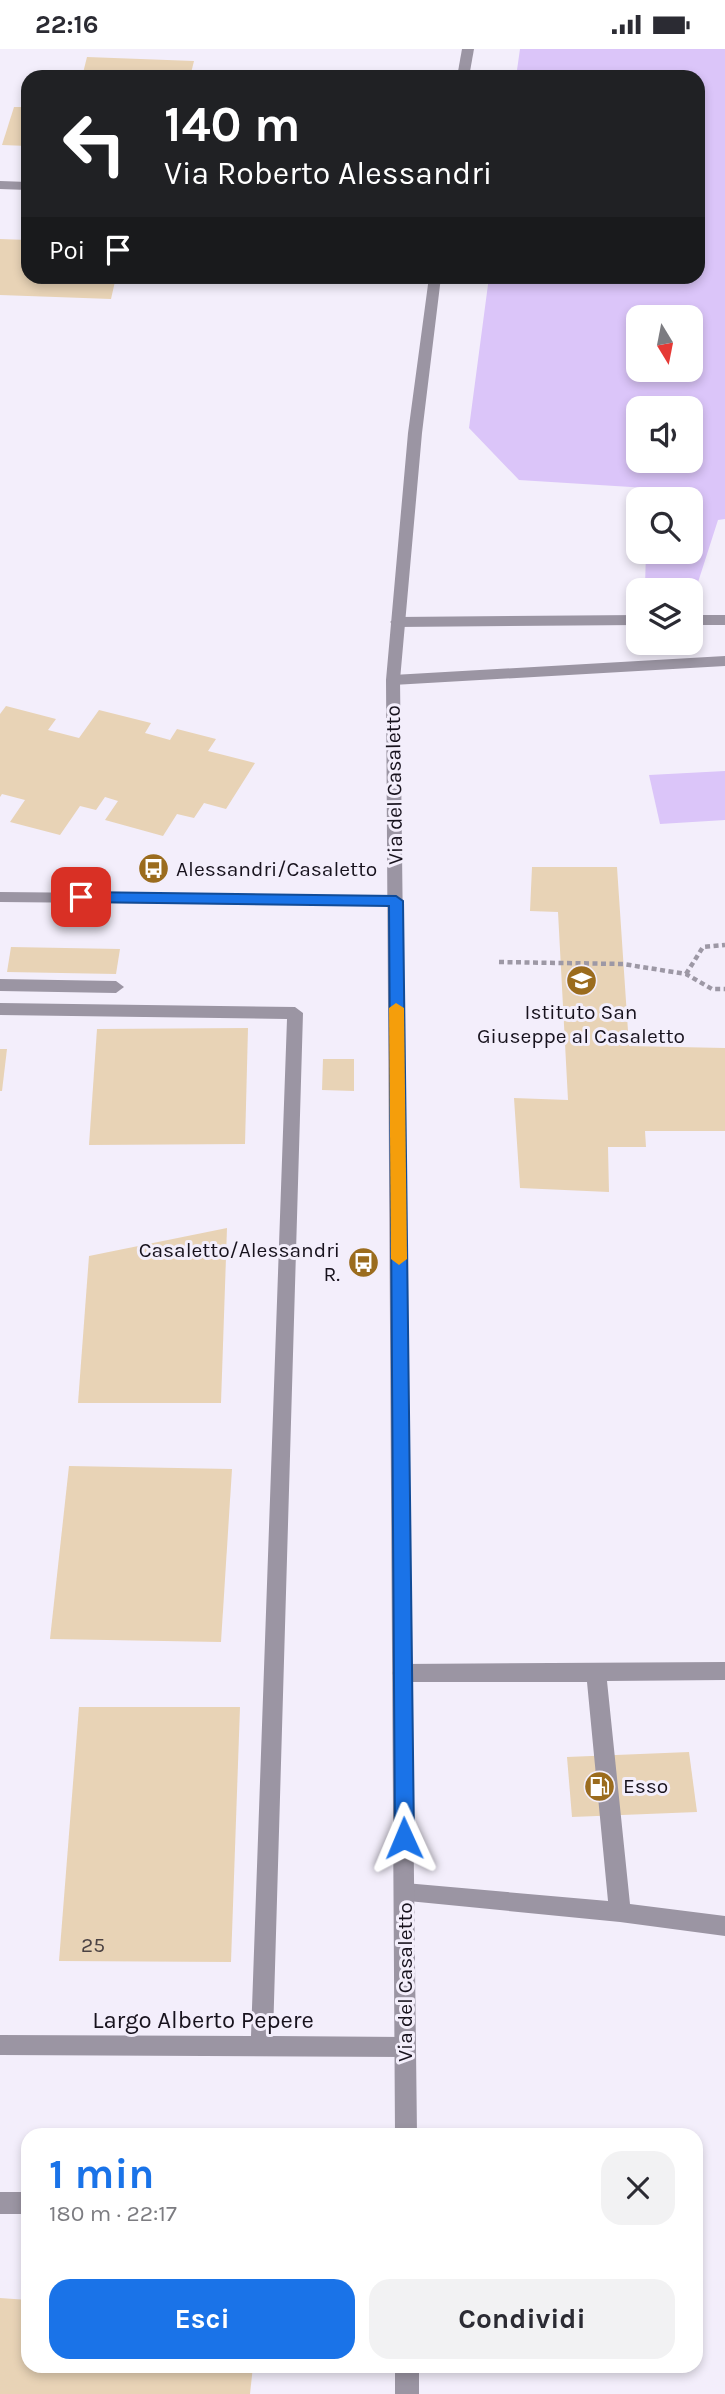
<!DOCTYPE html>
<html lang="it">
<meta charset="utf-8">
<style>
:root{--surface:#fff;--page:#f2f2f3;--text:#2b2b33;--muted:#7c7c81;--accent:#1a73e8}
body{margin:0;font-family:Karla,sans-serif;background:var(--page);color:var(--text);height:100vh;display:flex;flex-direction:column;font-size:26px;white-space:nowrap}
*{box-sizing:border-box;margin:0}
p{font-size:23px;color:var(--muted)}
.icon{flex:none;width:38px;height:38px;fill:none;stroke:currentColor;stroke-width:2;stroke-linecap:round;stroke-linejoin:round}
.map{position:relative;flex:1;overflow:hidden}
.drawer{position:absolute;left:21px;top:2079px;width:682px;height:245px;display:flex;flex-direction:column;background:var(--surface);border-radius:21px;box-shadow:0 4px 10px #0003}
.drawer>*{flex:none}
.hud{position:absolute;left:21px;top:21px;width:684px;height:214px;border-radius:21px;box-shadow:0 4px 10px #0003;background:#202124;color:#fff;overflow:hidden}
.needle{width:46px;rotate:170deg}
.fabs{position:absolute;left:626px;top:256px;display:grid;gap:14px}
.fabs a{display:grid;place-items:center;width:77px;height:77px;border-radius:14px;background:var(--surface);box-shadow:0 4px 10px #0003;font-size:35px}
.pin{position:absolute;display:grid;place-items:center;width:60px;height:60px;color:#fff;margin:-30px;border-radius:14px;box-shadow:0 4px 10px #0006}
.me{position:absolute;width:77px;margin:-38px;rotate:359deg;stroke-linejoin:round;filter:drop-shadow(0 0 5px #0008)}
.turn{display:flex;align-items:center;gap:24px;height:147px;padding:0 28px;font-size:32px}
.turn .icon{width:91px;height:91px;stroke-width:2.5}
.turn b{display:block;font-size:49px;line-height:60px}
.then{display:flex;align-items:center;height:66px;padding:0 28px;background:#0003;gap:14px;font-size:26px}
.round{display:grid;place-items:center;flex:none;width:74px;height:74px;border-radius:21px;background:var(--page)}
.head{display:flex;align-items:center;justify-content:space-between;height:119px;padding:0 28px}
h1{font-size:42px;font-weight:700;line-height:52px;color:var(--accent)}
.action{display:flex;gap:14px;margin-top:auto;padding:14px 28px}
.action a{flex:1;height:80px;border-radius:21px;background:var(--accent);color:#fff;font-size:28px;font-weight:700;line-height:80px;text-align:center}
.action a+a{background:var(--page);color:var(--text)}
.status{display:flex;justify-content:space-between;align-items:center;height:49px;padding:0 35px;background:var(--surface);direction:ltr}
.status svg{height:19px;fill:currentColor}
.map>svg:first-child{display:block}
.green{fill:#dbc5f9;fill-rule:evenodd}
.building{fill:#e8d3b6}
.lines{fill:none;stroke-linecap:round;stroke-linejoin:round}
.path{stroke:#9d98a5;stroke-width:4.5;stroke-dasharray:5 3.5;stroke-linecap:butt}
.service{fill:#9b95a3;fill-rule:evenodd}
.minor{fill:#9b95a3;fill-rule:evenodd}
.tertiary{fill:#9b95a3;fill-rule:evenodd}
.route{fill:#1a73e8;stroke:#114b97;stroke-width:2}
.slow{fill:#f59e0b}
.labels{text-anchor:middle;stroke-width:6;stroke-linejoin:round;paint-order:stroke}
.street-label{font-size:21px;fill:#17121d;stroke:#f3eefb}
.poi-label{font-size:21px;fill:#17121d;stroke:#f3eefb;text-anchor:start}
.near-number-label{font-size:21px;fill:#4b4243}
.near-street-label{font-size:24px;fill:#17121d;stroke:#f3eefb}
</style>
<div class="status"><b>22:16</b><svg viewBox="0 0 49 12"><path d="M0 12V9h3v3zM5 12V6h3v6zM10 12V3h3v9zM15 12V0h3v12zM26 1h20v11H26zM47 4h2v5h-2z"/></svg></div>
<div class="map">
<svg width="725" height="2345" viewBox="0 0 725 2345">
<rect width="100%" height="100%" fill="#f3eefb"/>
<!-- green -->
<g class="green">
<path d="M520,0H725V470L718,471L691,555V541H652L645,538L646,502H691V450H647V439L519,431L469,379L489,228H698V28H516ZM639,268H691V320H639ZM639,359H691V411H639Z"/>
<path d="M725,722V771L660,775L649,726Z"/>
</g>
<!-- building -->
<g class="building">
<path d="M87,8L194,12L190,28H82Z"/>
<path d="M14,58H28V97L2,96Z"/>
<path d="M0,190L28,191V228H116L111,250L0,246Z"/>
<path d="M6,657L56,670L48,681L79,689L99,661L151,674L145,684L170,691L177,680L216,690L208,702L255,714L226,760L204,754L194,769L177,765L163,787L105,771L118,752L105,748L96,761L80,757L60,786L10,773L25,751L2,745L0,748V665Z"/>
<path d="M532,818H617L629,997L725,999V1082H645L646,1098H608L609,1143L520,1139L514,1049L568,1051L558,863L530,862Z"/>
<path d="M11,898L120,900L116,925L7,923Z"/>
<path d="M248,979L245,1095L89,1096L97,980Z"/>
<path d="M0,1000H7L2,1042H0Z"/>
<path d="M323,1010H354V1042L322,1041Z"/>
<path d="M227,1179L221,1354H78L89,1207Z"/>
<path d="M69,1417L232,1420L221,1593L50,1590Z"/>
<path d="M79,1658H240L231,1913L59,1912Z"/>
<path d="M689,1703L697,1763L572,1768L567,1708Z"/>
<path d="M0,2249L28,2251V2317H253L250,2345H0Z"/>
</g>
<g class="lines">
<!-- path -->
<g class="path">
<path d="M499,913L623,915L686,925L712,940H725"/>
<path d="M686,925L703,898L725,896"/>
</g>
<!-- service -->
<g class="service">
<path d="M639,566V576L397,578L390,573L397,568Z"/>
<rect x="691" y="566" width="34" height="10"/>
<path d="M725,607V617L393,636L386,631L393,626Z"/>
<path d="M0,930L116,932L124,938L116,944L0,942Z"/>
<path d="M725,1613V1631L607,1632L630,1855L725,1867V1887L620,1873L398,1851L394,1844L398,1837L405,1834L608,1852L587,1633H402L395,1630L392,1624L395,1618L402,1615Z"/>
</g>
<!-- minor -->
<g class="minor">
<path d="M0,132L28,133V141L0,140Z"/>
<path d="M0,843L396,847L404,852L396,857L0,853Z"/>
<path d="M0,954L295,958L303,964L273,1987L405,1988L413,1991L416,1998L413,2005L405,2008L0,2006V1986L251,1987L287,970L0,966Z"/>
<rect x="0" y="2143" width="28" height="22"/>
</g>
<!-- tertiary -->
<g class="tertiary">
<path d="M462,0H474L469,28H457Z"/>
<path d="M429,228H441L422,384L400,631L417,2086H395L386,631L408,384Z"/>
<rect x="395" y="2317" width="24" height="28"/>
</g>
</g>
<!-- route -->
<path class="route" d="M81,843L396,847L403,852L414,1789L411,1795L404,1798L397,1795L395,1789L389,857L81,853L73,848Z"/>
<!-- slow -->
<path class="slow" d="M396,954L404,959L407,1210L399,1216L391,1210L389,959Z"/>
<!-- icons -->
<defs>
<symbol id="bus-disc" viewBox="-11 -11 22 22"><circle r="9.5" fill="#9b6c1e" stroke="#f3eefb"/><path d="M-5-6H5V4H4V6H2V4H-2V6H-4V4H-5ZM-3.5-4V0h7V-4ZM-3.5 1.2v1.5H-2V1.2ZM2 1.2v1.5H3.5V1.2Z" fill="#fff"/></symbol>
<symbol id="school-disc" viewBox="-11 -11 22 22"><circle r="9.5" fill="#9b6c1e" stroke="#f3eefb"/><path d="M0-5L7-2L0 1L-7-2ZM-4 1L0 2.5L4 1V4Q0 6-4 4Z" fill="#fff"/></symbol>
<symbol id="fuel-disc" viewBox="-11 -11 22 22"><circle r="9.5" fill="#9b6c1e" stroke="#f3eefb"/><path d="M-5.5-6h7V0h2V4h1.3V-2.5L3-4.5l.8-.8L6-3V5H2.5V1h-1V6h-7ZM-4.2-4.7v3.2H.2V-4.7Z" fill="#fff"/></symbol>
</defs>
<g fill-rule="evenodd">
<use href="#bus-disc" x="136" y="802" width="35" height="35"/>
<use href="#school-disc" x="564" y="914" width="35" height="35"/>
<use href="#bus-disc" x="346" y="1196" width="35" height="35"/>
<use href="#fuel-disc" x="582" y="1720" width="35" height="35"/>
</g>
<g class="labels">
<!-- street labels -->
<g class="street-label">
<text transform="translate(394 736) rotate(-91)" y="7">Via del Casaletto</text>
<text transform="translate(405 1933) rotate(-90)" y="7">Via del Casaletto</text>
</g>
<!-- poi labels -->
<g class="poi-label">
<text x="176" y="827">Alessandri/Casaletto</text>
<text x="581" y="970" text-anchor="middle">Istituto San<tspan x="581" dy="24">Giuseppe al Casaletto</tspan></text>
<text x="340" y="1208" text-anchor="end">Casaletto/Alessandri<tspan x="340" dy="24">R.</tspan></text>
<text x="623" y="1744">Esso</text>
</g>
<!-- near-number labels -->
<g class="near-number-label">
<text x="93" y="1903">25</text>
</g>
<!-- near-street labels -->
<g class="near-street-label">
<text x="203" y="1979">Largo Alberto Pepere</text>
</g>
</g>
</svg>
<div class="fabs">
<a><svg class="needle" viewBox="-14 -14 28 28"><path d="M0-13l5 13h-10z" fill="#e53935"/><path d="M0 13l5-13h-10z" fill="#7c7c81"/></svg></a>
<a><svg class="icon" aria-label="sound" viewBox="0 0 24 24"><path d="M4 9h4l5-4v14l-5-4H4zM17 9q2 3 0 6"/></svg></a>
<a><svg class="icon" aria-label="search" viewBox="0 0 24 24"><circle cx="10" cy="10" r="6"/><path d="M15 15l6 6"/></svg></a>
<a><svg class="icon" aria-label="layers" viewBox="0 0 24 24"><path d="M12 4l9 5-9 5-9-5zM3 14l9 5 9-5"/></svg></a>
</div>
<div class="pin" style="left:81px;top:848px;background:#d93025"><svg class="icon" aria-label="arrive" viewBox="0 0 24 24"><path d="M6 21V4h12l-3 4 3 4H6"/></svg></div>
<svg class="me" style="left:404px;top:1789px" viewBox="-20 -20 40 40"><path d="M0-17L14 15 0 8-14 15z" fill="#1a73e8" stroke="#fff" stroke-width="4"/></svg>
<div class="hud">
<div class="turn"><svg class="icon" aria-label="left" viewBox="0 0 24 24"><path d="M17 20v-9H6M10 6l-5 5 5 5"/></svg><div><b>140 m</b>Via Roberto Alessandri</div></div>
<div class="then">Poi<svg class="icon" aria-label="arrive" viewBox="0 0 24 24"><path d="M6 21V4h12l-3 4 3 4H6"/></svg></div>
</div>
<section class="drawer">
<div class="head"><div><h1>1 min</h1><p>180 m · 22:17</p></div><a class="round"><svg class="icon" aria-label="close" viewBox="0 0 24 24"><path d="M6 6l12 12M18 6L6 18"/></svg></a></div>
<div class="action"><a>Esci</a><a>Condividi</a></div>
</section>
</div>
